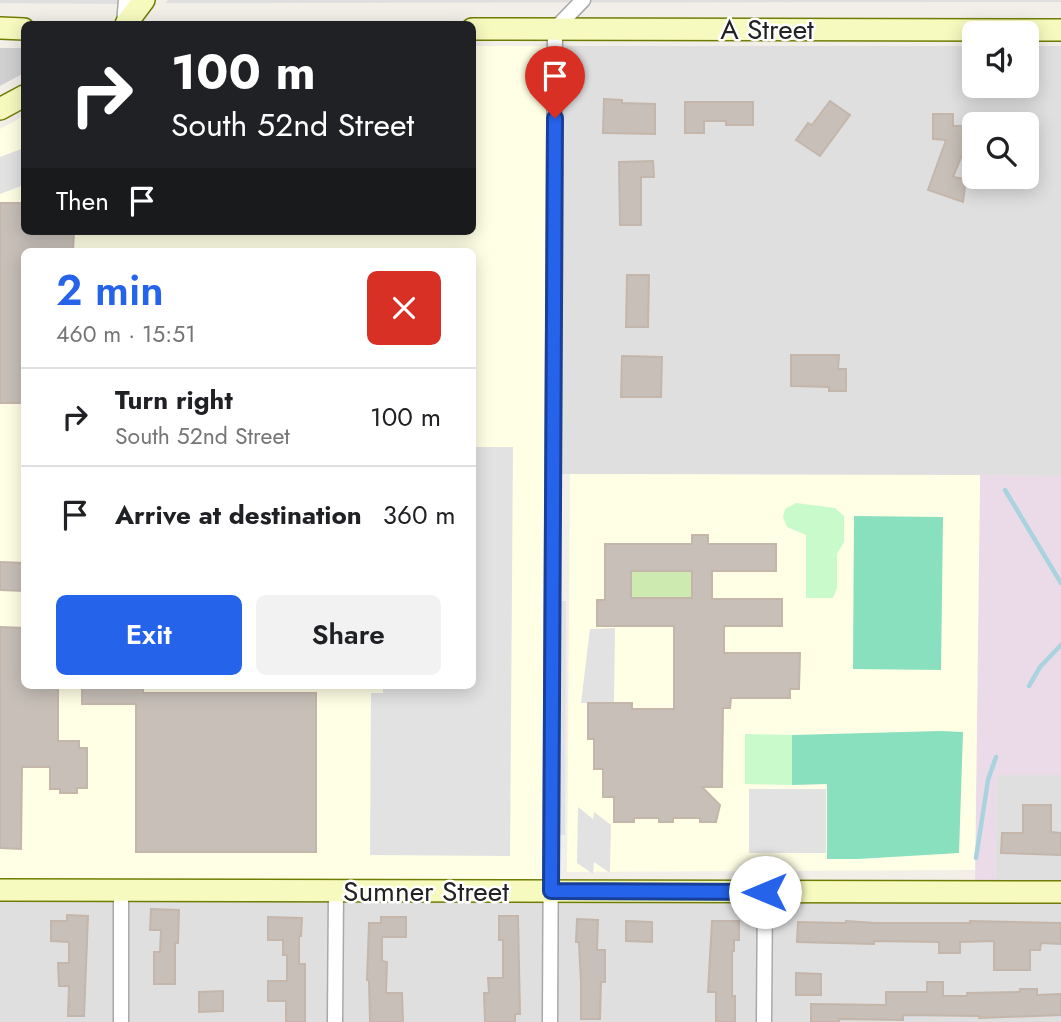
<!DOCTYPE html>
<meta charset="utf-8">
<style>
:root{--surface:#fff;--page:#f2f2f2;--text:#202124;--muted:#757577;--line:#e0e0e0;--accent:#2563eb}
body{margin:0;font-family:Jost,sans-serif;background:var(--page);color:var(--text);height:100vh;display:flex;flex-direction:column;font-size:26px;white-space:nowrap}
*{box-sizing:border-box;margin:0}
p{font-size:23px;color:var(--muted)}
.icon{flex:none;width:38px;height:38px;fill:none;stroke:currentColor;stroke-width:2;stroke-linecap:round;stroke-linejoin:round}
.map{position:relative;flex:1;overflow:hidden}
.side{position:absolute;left:21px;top:248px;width:455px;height:441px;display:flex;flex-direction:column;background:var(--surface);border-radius:10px;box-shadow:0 4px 18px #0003}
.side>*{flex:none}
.top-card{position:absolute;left:21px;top:21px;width:455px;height:214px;border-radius:10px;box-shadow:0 4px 18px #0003;background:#202124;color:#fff;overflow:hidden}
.fabs{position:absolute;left:962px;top:21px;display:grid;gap:14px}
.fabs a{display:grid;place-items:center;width:77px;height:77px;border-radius:10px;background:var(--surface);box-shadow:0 4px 18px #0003;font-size:35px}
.pin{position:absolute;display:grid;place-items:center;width:60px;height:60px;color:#fff;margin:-72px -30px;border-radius:50% 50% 50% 0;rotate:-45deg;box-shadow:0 0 7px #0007}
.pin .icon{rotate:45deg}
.me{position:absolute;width:77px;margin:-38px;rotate:270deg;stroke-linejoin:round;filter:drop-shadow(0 0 5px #0008)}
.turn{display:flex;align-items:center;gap:24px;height:147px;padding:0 35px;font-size:32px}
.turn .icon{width:91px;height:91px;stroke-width:2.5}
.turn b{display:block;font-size:49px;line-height:60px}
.then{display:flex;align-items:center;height:66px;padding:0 35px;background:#0003;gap:14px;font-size:26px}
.round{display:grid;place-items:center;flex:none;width:74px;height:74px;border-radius:10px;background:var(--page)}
.summary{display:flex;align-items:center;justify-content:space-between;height:119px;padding:0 35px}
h1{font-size:42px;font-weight:600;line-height:52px;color:var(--accent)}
.cta{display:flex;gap:14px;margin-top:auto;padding:14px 35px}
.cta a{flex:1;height:80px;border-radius:10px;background:var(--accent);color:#fff;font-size:28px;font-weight:600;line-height:80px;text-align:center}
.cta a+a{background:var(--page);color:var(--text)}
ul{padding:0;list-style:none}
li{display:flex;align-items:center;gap:21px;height:98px;padding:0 35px;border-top:2px solid var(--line)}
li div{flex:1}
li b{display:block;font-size:26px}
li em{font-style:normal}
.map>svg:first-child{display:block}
.residential{fill:#e0dfdf;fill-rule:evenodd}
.industrial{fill:#ebdbe8}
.education{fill:#ffffe5;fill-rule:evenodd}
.religious{fill:#d0d0d0}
.grass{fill:#cdebb0}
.park{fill:#c8facc}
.pitch{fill:#88e0be}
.parking{fill:#e2e2e2}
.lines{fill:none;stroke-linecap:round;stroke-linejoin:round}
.stream{stroke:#aad3df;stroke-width:4.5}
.building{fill:#c7bfb8;stroke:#c4b6ab;stroke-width:2;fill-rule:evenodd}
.street-casing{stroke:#a9a9a9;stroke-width:17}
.secondary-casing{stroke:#707d05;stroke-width:24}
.street{stroke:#fff;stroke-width:14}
.secondary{stroke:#f7fabf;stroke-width:21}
.route-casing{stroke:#184099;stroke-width:18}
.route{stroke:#2563eb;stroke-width:12}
.labels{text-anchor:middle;stroke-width:5;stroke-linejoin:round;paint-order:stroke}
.street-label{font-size:28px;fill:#222;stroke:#fff}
</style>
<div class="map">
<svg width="1061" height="1022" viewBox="0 0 1061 1022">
<rect width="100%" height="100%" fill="#f2efe9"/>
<!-- residential -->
<g class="residential">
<path d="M0,0H126L125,4L0,3Z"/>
<path d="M168,0H1061V2L166,3Z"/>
<path d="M555,46H975V86H1027V46H1061V476L553,474ZM975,124H1027V177H975Z"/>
<path d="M997,775H1061V1022H0V890L995,892Z"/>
</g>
<!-- industrial -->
<path class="industrial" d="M980,475L1061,476V775H997L995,892H975Z"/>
<!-- education -->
<g class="education">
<path d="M473,46H555L551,891L0,890V129L24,116V231H472ZM24,252H472V686H24Z"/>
<path d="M570,474L980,475L975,870L567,872Z"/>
</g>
<!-- religious -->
<path class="religious" d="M0,48H24V73L0,86Z"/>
<!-- grass -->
<rect class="grass" x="631" y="571" width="61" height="27"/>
<!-- park -->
<g class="park">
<path d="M796,503L835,508L844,516V542L837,554V588L833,598H806V535L787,527L783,517L785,509Z"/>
<path d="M745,734L792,735V785L745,784Z"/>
</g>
<!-- pitch -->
<g class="pitch">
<path d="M854,516L943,517L941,670L853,669Z"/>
<path d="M941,731L963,732L959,853L858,859H827V784L792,785V735Z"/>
</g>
<!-- parking -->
<g class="parking">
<path d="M24,148V185L0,194V157Z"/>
<path d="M473,447H513L510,856L370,855L371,693H383V686H472Z"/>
<path d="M552,601H566L565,835H551Z"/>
<path d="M615,628L614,703H581L590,629Z"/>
<rect x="749" y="789" width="77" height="64"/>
<path d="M578,807L593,819L594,812L611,825L610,873L594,862L593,874L577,863Z"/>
</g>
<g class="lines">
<!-- stream -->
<g class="stream">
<path d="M1005,490L1061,583"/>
<path d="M1029,686L1040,667L1061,645"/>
<path d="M976,858L988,780L996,757"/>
</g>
</g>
<!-- building -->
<g class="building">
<path d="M604,99L622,100V103L655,104V134L603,133Z"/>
<path d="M830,101L850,115L820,156L796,140L808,123L812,125Z"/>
<path d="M685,102H753V125H726V121H704V133H685Z"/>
<path d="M933,114H953V126H964V130L975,131V150H964L953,177L966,179L963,202L928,190L946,140L933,139Z"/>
<path d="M653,161L654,177H641V225H620L619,162Z"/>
<path d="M0,203H24V231H74L73,252H24V403H0Z"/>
<path d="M627,275H649L648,327H626Z"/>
<path d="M791,355H839L838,369H846V391H829V387L791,386Z"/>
<path d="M622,356L662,357L661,397H621Z"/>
<path d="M692,535H708V544H776V571H712V599H782V626H724V653H800L799,689H790V698H731L730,708H723L722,787H702L720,805L716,822H700V818H673V822H659V818H634V822H614V797H603V769H594V739H588V703H632V709H674V626H597V600H605V544H692ZM631,571H692V598H631Z"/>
<path d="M0,562L24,563V591L0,590Z"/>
<path d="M0,627L24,628V686H58V741H79V748H87V788H77V793H60V789H50V767H22L21,849L0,848Z"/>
<path d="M82,686H143V693H316V852H136V704H82Z"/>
<path d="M1023,805H1051V832L1061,833V855L1001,853L1002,833H1023Z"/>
<path d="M151,909L179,910L178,943H175V984H154V952H160L161,930H150Z"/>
<path d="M67,915L88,916L84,1016H68L69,986H59L58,963H69V942L51,941V921H67Z"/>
<path d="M499,916H518L520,1014H515V1022H485L484,993H489L488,978H503V940H499Z"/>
<path d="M268,917L302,918L301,936H299V964H305V1022H286V1001H268V981H287V955H283V940H268Z"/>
<path d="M381,917H406V937H382V961L387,962L386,993H402L403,1022H370L369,981L367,980L369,923H381Z"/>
<path d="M577,919L598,920L597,950H605V982H601L600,1019H581V983L579,942H576Z"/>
<path d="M626,921L652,922V942L626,941Z"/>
<path d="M712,921H739V940H734V951H732V996H735V1022H716V992H708Z"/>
<path d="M846,921L875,923H970V921L1061,923V944L1041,943L1040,950H1030V970H994V941L960,942V953H939V942L874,941V944L797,942L798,922L846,923Z"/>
<path d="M796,973L821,974V995H796Z"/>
<path d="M927,982H943V996H967V993L1020,992V989H1037V995L1061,994V1015L979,1018V1016L903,1015V1020L839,1019V1022H811V1004L886,1005V992H927Z"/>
<path d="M223,991V1011L199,1012V992Z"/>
</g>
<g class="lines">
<defs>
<g id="street">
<path d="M124,24L126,0"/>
<path d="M121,1022V890"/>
<path d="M335,1022L336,891"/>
<path d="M550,1022L555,29L583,0"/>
<path d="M764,1022L765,892"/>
</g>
<g id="secondary">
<path d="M126,24L144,0"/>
<path d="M0,28L24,29"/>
<path d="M472,29L1061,30"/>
<path d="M0,109L24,96"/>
<path d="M0,890L1061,892"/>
</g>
</defs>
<!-- street casing -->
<use href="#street" class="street-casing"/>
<!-- secondary casing -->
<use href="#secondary" class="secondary-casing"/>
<!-- street -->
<use href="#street" class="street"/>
<!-- secondary -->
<use href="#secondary" class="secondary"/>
</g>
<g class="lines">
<defs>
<path id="route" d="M555,118L551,891L765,892"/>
</defs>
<!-- route casing -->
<use href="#route" class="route-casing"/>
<!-- route -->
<use href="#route" class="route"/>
</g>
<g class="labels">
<!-- street labels -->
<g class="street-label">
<text x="767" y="39">A Street</text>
<text x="426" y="901">Sumner Street</text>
</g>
</g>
</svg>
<div class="fabs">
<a><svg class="icon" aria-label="sound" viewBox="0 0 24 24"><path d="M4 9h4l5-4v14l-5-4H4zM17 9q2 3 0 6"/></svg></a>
<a><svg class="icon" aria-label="search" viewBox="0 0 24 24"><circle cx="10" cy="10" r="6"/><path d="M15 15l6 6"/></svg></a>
</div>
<div class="pin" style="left:555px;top:118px;background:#d93025"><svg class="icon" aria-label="arrive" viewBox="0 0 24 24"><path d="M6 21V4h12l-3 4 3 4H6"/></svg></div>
<svg class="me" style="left:765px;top:892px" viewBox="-20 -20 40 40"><circle r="19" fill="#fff"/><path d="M0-13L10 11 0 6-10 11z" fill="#2563eb"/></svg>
<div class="top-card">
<div class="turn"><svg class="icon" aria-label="right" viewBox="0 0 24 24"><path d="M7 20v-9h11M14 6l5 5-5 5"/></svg><div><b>100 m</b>South 52nd Street</div></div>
<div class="then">Then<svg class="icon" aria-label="arrive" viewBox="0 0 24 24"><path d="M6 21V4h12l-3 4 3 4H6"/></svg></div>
</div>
<section class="side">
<div class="summary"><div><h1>2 min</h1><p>460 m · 15:51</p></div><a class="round" style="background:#d93025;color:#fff"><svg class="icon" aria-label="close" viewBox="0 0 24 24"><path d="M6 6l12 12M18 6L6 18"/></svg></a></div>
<ul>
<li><svg class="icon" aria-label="right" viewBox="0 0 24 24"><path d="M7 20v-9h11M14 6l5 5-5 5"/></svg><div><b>Turn right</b><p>South 52nd Street</p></div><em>100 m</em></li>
<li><svg class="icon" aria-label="arrive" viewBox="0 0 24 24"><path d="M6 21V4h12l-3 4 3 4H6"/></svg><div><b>Arrive at destination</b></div><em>360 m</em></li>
</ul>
<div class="cta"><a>Exit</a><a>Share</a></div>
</section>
</div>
